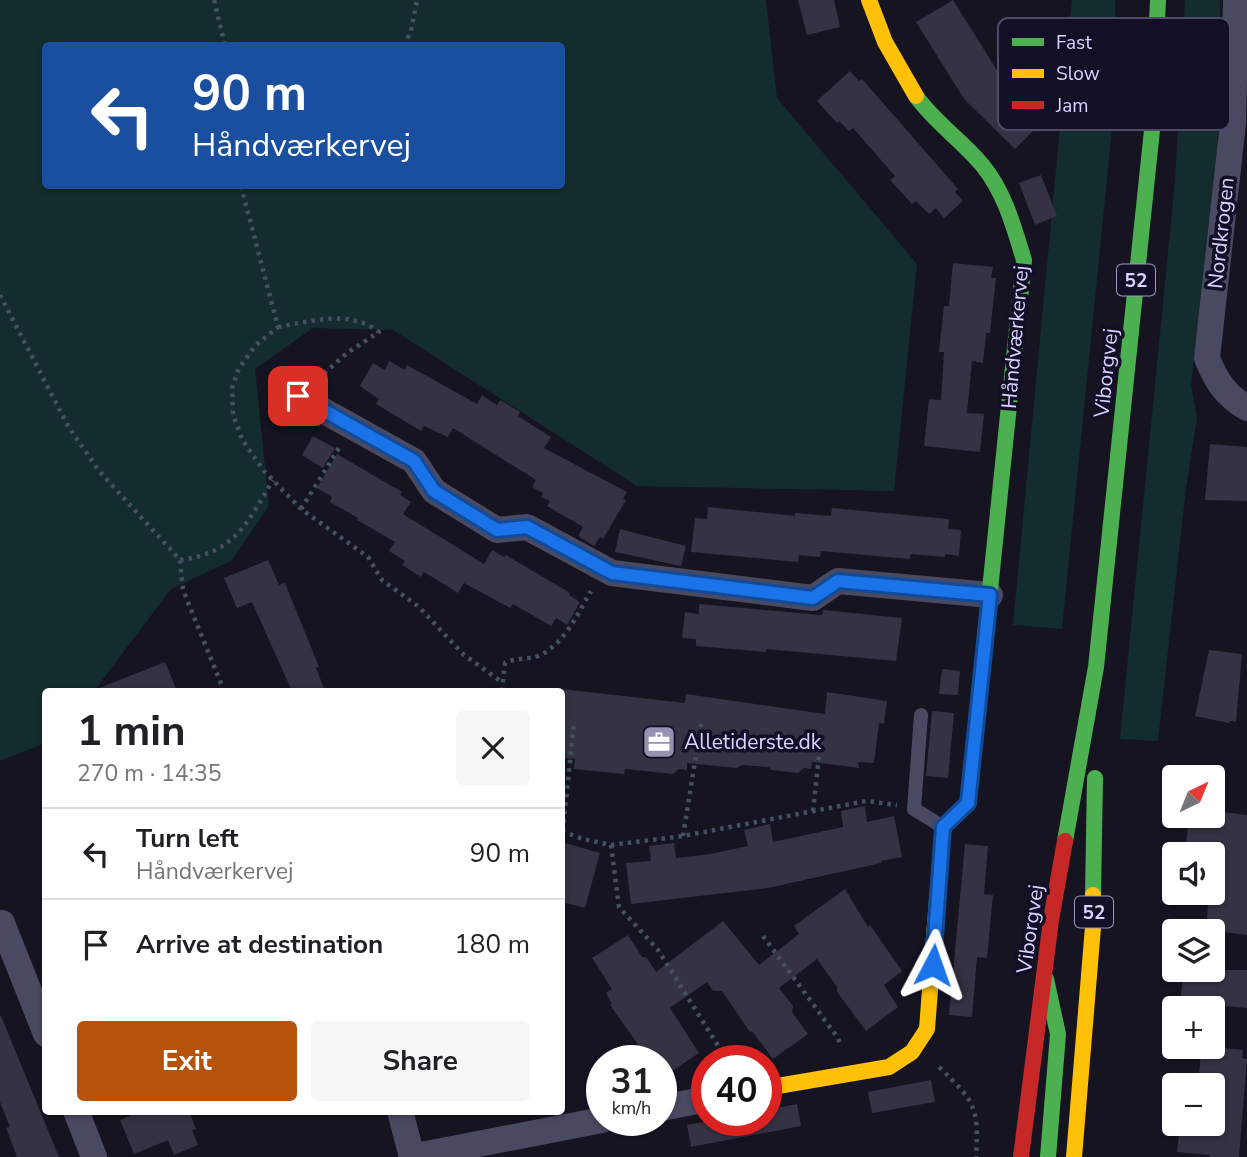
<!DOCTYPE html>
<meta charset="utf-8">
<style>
:root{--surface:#fff;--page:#f6f6f6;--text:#202124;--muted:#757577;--line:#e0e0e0;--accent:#b45309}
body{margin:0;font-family:"Nunito Sans",sans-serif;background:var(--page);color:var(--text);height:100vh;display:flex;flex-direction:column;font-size:26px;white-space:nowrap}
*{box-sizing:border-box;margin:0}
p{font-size:23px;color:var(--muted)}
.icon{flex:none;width:38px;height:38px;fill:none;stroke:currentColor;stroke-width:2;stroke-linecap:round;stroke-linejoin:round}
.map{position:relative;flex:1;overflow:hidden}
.sheet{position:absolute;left:42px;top:688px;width:523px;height:427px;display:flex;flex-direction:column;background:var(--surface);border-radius:7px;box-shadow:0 2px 5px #0004}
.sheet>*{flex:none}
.banner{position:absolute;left:42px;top:42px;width:523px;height:147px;border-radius:7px;box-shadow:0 2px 5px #0004;background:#1a4fa0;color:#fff;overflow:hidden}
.needle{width:46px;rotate:43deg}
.controls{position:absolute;left:1162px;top:765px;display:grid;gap:14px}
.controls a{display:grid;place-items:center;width:63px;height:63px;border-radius:7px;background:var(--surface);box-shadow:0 2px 5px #0004;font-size:35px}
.speed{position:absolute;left:586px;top:1045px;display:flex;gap:14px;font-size:35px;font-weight:700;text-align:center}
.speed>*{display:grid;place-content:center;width:91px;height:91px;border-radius:50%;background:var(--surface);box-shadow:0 2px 5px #0004;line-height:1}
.speed small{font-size:18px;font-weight:400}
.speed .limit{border:10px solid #d22;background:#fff;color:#111}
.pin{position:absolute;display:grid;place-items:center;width:60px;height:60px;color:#fff;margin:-30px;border-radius:14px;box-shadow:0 4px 10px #0006}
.me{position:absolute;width:77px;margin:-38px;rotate:4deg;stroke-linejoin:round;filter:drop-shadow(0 0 5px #0008)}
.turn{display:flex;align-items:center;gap:24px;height:147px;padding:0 35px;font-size:32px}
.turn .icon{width:91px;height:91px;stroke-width:2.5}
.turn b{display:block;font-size:49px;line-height:60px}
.round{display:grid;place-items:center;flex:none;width:74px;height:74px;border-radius:7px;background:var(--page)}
.headline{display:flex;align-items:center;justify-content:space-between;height:119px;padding:0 35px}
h1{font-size:42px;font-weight:700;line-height:52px}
.cta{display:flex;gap:14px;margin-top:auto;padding:14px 35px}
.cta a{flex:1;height:80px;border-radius:7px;background:var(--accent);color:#fff;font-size:28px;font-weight:700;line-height:80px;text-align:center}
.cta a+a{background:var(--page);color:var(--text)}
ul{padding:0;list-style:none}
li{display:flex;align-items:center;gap:21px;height:91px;padding:0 35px;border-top:2px solid var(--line)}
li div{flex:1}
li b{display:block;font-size:26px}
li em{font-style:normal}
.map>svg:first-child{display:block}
.green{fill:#132c2d;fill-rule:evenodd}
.building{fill:#343243}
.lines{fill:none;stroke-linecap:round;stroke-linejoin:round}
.path{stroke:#44505f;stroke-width:4.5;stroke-dasharray:3.5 5;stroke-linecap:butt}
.lane{stroke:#4a4962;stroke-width:14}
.street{stroke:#4a4962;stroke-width:26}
.fast{stroke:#4caf50;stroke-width:16}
.slow{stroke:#ffc107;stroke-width:16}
.jam{stroke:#c62828;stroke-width:16}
.route-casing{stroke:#114b97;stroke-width:18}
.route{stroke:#1a73e8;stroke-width:12}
.labels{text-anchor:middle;stroke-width:7;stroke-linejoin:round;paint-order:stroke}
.shield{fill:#130f26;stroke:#9e99be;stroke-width:2}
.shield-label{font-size:19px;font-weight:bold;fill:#d9d4ff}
.street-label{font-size:21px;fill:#d9d4ff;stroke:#130f26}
.poi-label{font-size:21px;fill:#d9d4ff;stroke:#130f26;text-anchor:start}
.key{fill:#130f26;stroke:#4e4a67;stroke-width:2}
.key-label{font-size:19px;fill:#d9d4ff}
</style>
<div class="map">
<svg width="1247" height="1157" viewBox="0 0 1247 1157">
<rect width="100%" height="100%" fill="#161421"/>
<!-- green -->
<g class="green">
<path d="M0,0H766L777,98L917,264L894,491L637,486L393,330L313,328L255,369L269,506L231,561L171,589L94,691H46L45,743L0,761ZM46,46H562V186H46Z"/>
<path d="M1072,0H1115V99L1062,629L1013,625Z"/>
<path d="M1185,0H1220L1221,95L1209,259L1199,313L1191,385L1197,418L1186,488L1158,741L1120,739L1175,181Z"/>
</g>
<!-- building -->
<g class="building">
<path d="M798,0H834L840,27L807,35Z"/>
<path d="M953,0L1005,83L1014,74L1029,89L1022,95L1046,118L1015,149L964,99L916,22Z"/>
<path d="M850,71L859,81L862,79L958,189L955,192L963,201L944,218L936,208L929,214L916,201L912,204L890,180L895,176L853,128L849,131L839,121L837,123L817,101Z"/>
<path d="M1041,175L1057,216L1035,225L1019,183Z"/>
<path d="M953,263L993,267L991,278H996L990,333H986L983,363L972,361L967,413L984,414L980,452L924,446L929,399L941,400L944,352H939L944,306H949Z"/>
<path d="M389,361L405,370L407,365L477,404L482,395L497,405L500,400L520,412L518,416L551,437L544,448L627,492L623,499L626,500L603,539L600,537L594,546L578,536L583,527L547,506L550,501L541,497L543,493L532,487L536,480L453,428L448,437L424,426L421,431L376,404L379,399L360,386L373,363L385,370Z"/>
<path d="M313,436L335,448L323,468L302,455Z"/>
<path d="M1210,444L1247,447V501L1205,500Z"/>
<path d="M337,454L402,492L400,495L411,502L403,514L484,564L492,550L504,557L506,555L570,593L569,595L580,602L567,625L556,618L551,626L513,604L510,608L464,583L458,593L424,572L421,577L402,565L405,561L389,551L395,542L357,520L358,518L330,502L332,497L317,488Z"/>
<path d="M708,507L795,516V513L831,516L832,508L949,519L948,529L961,530L959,556L945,554V557L910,554V559L821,551L820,557L799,555L798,562L691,552L695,518L707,519Z"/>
<path d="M620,529L686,546L681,566L615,552Z"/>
<path d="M268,560L279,585L285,583L319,667L316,668L325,691H292L252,602L237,608L224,578Z"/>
<path d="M699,604L822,615L823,610L902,618L896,661L766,649V652L696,646V639L682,638L685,612L699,614Z"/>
<path d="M1209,650L1242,654L1236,722L1230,721L1229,723L1195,716Z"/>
<path d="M165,662L177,691H94V690Z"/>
<path d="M942,669L960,671L958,695L939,694Z"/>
<path d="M562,689L685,703L686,694L825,714L827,692L887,701L884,724L879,723L874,763L858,762L859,768L812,762L811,769L804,768L798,773L771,770L769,767L742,765L737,768L687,763V770L679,769L673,774L625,769L624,774L574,769L575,759L562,758Z"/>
<path d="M932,711L954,713L948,778L926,776Z"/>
<path d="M865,806L867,822L894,816L902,857L881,861V863L768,888L631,904L626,863L651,861L649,846L674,843L676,858L710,854L748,846L744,830L770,824L773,842L843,827L841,811Z"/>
<path d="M1213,811L1247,815V935L1206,930L1209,892H1213V854H1185L1189,816H1213Z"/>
<path d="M562,842L600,853L585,908L562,902Z"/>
<path d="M965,844L988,846L984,894L993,895L987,958L977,957L972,1017L949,1015Z"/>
<path d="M845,889L868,927L870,925L902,971L884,985L898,1007L866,1031L837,992V987L817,959L779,988L793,1006L792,1012L808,1034L773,1059L752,1031L750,1032L722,991H713L707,982L670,1008L699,1053L662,1078V1060H649L610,1005L612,1004L606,993L612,989L592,958L628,935L642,957L647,958L656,972L723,921L759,965L799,934L794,926Z"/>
<path d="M1184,970H1247V1008L1180,1002Z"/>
<path d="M0,1016H1L59,1157H17L6,1128L10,1127L0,1102Z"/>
<path d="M1222,1048L1243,1050L1242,1058L1247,1059L1239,1157H1209L1210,1155L1177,1152L1180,1124H1213V1085H1198L1201,1054L1221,1056Z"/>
<path d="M931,1080L935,1102L872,1113L868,1092Z"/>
<path d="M797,1104L801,1126L691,1147L687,1125L713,1120H766V1110Z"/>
<path d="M142,1111H189L196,1129L192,1130L198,1145L174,1155L168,1140L134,1154L120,1120Z"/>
</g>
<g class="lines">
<!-- path -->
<g class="path">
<path d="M214,0L225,46"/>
<path d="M404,46L411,31L417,0"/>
<path d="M241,186L278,327L256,345L239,368L232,388L233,415L243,441L264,471L301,509L368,557L382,580L419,607L463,654L503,683"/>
<path d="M0,295L68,426L99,471L180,560L183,590L224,691"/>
<path d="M278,327C313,321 348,309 379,332L347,353L319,378"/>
<path d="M301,509L339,448"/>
<path d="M180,560C235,553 247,523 273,480"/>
<path d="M502,691L505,663C516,657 527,660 538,656C564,645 577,615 591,591"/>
<path d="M813,811L821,737"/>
<path d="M562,831L583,839L611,845L683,836L866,801L897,805"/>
<path d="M563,831L574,721"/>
<path d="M683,836L701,724"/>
<path d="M611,845L619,907L658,950L727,1060"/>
<path d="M763,936L838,1038L840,1043"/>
<path d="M939,1067C975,1102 979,1106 976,1157"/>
</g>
<!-- lane -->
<path class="lane" d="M921,715L914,809L943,827"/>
<!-- street -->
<g class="street">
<path d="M1236,0L1233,123L1207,358C1216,381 1226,396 1247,408"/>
<path d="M297,396L414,461L434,491L497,530L527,527L612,573L813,598L838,581L990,595"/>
<path d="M2,923L46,1034"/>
<path d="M662,1108L707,1099"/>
<path d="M76,1111L94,1157"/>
<path d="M400,1111L412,1157"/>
<path d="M411,1157L602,1120"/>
</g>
<!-- fast -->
<g class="fast">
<path d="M916,96C935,123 963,141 983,166C1005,193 1014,228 1024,260L968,803L943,827L935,924"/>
<path d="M1065,841L1096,667L1152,130L1158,0"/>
<path d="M1093,895L1095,778"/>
<path d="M1046,979L1058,1034L1048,1157"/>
</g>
<!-- slow -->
<g class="slow">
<path d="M869,0L885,42L916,96"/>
<path d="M766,1088L889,1067L912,1052L927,1029L935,924"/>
<path d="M1074,1157L1093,927V895"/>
</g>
<!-- jam -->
<path class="jam" d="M1021,1157L1051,920L1065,841"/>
</g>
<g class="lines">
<defs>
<path id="route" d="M298,396L414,461L434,491L497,530L527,527L612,573L813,598L838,581L990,595L968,803L943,827L933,965"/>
</defs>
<!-- route casing -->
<use href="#route" class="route-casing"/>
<!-- route -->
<use href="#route" class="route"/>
</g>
<!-- icons -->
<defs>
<symbol id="office-square" viewBox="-11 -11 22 22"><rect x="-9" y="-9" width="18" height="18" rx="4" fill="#9591b1" stroke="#130f26"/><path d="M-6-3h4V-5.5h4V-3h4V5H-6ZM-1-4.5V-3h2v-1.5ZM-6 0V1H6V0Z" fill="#fff"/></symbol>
</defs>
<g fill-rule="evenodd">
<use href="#office-square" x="640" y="723" width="38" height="38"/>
</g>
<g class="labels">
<!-- shield labels -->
<g class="shield">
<rect x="1117" y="264.5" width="38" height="31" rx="5"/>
<rect x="1075" y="896.5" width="38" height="31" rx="5"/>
</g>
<g class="shield-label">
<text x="1136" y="287">52</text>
<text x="1094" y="919">52</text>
</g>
<!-- street labels -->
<g class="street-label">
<text transform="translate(1221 233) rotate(-84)" y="7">Nordkrogen</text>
<text transform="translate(1015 337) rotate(-85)" y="7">Håndværkervej</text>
<text transform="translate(1106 373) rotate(-84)" y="7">Viborgvej</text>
<text transform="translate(1030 929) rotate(-82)" y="7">Viborgvej</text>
</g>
<!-- poi labels -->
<g class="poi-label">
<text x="684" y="749">Alletiderste.dk</text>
</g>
</g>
<!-- legend -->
<rect x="998" y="18" width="232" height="112" rx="10" class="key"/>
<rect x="1012" y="38" width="32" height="8" fill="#4caf50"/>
<rect x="1012" y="69" width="32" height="9" fill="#ffc107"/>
<rect x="1012" y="101" width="32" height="8" fill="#c62828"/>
<g class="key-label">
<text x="1056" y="49">Fast</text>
<text x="1056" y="80">Slow</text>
<text x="1056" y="112">Jam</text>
</g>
</svg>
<div class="controls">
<a><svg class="needle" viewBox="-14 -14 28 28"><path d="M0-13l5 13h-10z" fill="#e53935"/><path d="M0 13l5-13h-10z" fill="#757577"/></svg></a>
<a><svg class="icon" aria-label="sound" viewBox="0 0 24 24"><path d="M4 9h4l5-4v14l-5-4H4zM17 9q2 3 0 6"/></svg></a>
<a><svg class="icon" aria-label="layers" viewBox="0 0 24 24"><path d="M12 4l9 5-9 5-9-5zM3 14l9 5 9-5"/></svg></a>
<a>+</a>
<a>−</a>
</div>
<div class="speed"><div>31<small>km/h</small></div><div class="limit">40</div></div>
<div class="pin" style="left:298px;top:396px;background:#d93025"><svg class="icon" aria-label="arrive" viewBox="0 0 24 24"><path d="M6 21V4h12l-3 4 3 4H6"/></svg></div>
<svg class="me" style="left:933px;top:965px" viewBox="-20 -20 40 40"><path d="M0-17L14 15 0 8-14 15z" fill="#1a73e8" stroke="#fff" stroke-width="4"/></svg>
<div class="banner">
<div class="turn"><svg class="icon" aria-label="left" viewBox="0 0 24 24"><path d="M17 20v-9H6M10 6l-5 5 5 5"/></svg><div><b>90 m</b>Håndværkervej</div></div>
</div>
<section class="sheet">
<div class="headline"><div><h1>1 min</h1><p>270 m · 14:35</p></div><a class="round"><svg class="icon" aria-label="close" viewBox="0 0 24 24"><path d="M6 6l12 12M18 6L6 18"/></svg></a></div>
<ul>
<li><svg class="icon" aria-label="left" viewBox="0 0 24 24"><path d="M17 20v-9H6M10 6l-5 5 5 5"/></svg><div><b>Turn left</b><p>Håndværkervej</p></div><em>90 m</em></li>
<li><svg class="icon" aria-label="arrive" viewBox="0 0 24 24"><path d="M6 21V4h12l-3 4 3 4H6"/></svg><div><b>Arrive at destination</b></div><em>180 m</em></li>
</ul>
<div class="cta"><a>Exit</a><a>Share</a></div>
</section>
</div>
